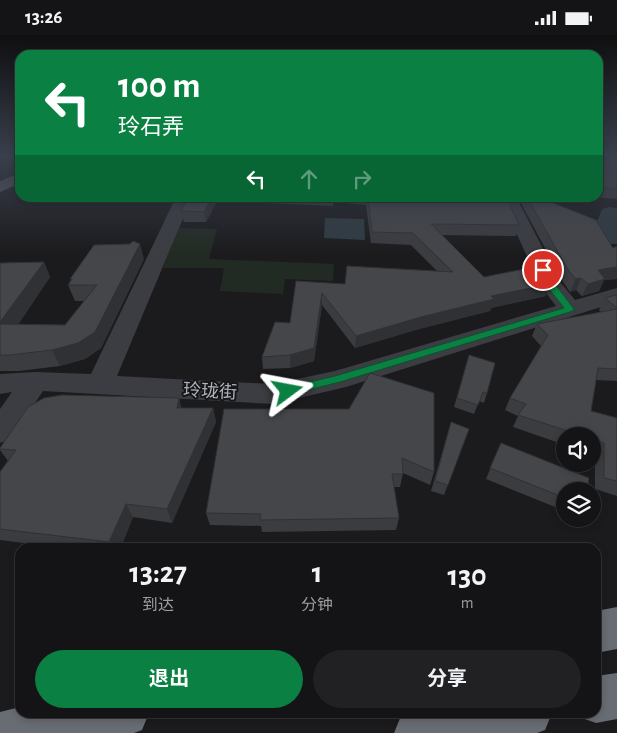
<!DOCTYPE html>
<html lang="zh">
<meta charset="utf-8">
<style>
:root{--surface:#141416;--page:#212123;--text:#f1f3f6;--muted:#9d9ea1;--line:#333335;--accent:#0b8043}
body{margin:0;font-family:"Alegreya Sans","Noto Sans SC",sans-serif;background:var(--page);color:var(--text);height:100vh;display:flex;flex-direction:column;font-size:19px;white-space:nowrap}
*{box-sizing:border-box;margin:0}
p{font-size:16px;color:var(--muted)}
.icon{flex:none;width:28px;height:28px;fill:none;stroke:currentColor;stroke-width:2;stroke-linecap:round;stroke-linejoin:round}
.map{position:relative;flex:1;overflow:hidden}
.sheet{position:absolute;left:15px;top:508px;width:586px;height:175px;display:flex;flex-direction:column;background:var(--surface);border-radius:15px;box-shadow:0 2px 8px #0003,0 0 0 1px var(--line)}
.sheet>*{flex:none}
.hud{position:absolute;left:15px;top:15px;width:588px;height:152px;border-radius:15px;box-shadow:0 2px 8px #0003,0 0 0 1px var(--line);background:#0b8043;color:#fff;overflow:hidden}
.tools{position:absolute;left:556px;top:392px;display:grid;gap:10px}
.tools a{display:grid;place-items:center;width:45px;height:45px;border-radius:50%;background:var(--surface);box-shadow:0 2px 8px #0003,0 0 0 1px var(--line);font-size:25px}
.pin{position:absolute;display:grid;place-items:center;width:42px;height:42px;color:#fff;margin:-21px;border:2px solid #fff;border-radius:50%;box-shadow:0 1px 5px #0007}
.me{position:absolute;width:55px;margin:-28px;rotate:77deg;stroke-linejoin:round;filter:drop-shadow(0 0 4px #0008)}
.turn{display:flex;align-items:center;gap:18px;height:105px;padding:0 20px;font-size:22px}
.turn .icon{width:65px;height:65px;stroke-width:2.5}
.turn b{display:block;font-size:35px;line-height:42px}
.lanes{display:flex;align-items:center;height:48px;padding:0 20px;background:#0003;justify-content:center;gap:25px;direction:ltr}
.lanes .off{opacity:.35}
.eta{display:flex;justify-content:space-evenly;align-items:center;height:85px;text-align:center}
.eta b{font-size:30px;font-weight:700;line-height:35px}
.button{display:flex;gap:10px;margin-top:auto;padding:10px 20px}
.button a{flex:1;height:58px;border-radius:30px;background:var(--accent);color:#fff;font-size:20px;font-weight:700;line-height:58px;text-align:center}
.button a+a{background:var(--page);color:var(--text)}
.status{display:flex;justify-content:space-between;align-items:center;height:35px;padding:0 25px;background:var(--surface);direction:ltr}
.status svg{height:14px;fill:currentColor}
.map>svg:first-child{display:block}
.green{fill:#222b23}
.water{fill:#303b42}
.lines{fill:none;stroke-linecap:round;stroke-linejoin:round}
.minor{fill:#3c3d42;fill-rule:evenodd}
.major{fill:#585b61;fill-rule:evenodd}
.highway{fill:#686c73;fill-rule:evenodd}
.wall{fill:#3b3c40}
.shaded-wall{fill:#303134}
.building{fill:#45464a;stroke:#303134}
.route{fill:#0b8043;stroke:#07532c}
.labels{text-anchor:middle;stroke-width:4;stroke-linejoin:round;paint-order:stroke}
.street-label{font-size:18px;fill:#aeb3bc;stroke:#161618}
</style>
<div class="status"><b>13:26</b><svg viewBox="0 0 49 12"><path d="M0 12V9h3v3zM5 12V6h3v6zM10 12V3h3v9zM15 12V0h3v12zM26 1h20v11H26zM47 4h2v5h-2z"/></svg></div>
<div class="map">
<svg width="617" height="698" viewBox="0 0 617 698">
<rect width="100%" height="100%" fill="#1b1b1d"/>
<!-- green -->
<path class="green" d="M178,193L217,194L209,224L334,229L333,246L285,244L283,259L220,256L224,233H163Z"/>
<!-- water -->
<g class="water">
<path d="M609,172L617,173V209H611L592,190L598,184L602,174Z"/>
<path d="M325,183L364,184L365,205L324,203Z"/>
</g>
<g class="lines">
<!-- minor -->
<path class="minor" d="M176,162H192L117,341L273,349L335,336L556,271L540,250L500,162H516L561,248L575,265L617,253V267L346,352L273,369L43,356L11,404L0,408V374L12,357L0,359V339L36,337L91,339Z"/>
<!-- major -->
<path class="major" d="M20,138V148L0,157V146Z"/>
<!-- highway -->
<g class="highway">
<path d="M617,572V614L596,618V576Z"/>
<path d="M617,638V684L596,688L579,682L578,678H596V641Z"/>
<path d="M20,672V678H149L142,695L134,698H0V677Z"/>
<path d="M408,678H552L545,695L537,698H394L401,681Z"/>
</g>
</g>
<!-- wall -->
<g class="wall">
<path d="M598,121H617V164L593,162H598Z"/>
<path d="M188,162H506L519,190L516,201L442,200L484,242L546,261L491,273L490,276L419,294L355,313L322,270L314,326L290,333L263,334L262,322L290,288L296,246L345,249L437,236L411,210L371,208L366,170L333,167V171L217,166L206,187H184L181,176Z"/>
<path d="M518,162H538L613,213L617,211V244L604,245L599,256L582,261L576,255L570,257L563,247L521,168L523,164L521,168Z"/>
<path d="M144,224L101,313L85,324L60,331L19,336H0V228L44,227L50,242L18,289L65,290L84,266H75L68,250L71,246L70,244Z"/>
<path d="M617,261V346L596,345L591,376L617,383V461L595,454V420L592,419V401H565V410L513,392L518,381L505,375L510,363L541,311L532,301L537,289L601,277L599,275L605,263Z"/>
<path d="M469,320L487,358L484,368L479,366L474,379L454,372Z"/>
<path d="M179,363L181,373H213L216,387L172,488L133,482L121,512H56L0,505V437L8,426L0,415V413Z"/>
<path d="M349,374L434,437L430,450L403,438L400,452H394L399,483L396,495L262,497L261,491L210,490L206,478Z"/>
<path d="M451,387L469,394L444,460L431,456Z"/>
<path d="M501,408L565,456V476L486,444Z"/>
</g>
<!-- shaded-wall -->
<g class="shaded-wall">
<path d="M212,162H216L217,166L206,187L204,177Z"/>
<path d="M140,209L144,224L101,313L85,324L60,331L52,315Z"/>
<path d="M44,227L50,242L8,305L0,292V287Z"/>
<path d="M617,232V244L604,245L599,256L582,261L588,249L598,235Z"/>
<path d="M581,243L576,255L570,257L576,244Z"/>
<path d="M551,249L546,261L491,273L490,276L419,294L355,313L356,301L491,261Z"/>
<path d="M322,258V270L314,326L290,333V320Z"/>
<path d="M179,363L183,378L177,373Z"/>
<path d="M213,373L216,387L172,488L167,474Z"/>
<path d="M126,469L133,482L121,512H113L109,507Z"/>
</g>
<!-- building -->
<g class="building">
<path d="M598,121H617V154L598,152Z"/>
<path d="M188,162H212L204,177L181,176Z"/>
<path d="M368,162H506L519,190L431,189L484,242L539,231L551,249L491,261L494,264L421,282L356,301L322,258L314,313L290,320L262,322L275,287L290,288L296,246L345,249L347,231L453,237L413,198L372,197Z"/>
<path d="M527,162H538L596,185L613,213L617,211V232L598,235L605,244L588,249L581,243L576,244L568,235Z"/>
<path d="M133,206L140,209L95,297L78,308L52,315L10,320H0V289L65,290L97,250H68L72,244H70L94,210L130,209Z"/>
<path d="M44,227L0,287V228Z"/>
<path d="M616,260L617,261V273L605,263Z"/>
<path d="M617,274V334L598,333L591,376L617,383V446L604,443V408L592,404V401H584L518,380L526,369L510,363L548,300L537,289Z"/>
<path d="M469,320L495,328L487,358L483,357L478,370L457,363Z"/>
<path d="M370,338L434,358V437L402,423L403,439H392L399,483L260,485L261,479L206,478L224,374H349Z"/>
<path d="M62,360L179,363L177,373H213L167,474L126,469L109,507L0,494V437L16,415L0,414V413L28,372L44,363Z"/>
<path d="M451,387L469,394L448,450L435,446Z"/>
<path d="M501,408L589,443L587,456H565V463L490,433Z"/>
</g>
<!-- sky -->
<linearGradient id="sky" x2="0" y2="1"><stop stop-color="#0f0f10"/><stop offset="0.55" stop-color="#393f4c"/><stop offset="1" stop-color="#393f4c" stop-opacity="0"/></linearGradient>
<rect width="617" height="219" fill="url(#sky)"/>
<!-- route -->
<path class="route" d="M540,233H546L555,249L574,274L573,276L340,347L288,360L283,356L284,353L335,341L564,273L546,250L539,235Z"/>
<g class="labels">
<!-- street labels -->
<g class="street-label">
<text transform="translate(210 356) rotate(3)" y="6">玲珑街</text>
</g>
</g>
</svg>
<div class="tools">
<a><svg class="icon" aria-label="sound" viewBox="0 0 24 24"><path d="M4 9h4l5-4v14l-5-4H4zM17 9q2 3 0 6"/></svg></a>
<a><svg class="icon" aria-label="layers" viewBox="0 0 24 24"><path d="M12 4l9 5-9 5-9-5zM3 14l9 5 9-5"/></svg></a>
</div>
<div class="pin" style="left:543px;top:235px;background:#d93025"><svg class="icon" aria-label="arrive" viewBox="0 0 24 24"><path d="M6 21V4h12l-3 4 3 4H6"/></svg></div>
<svg class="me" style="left:288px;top:356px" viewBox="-20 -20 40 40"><path d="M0-17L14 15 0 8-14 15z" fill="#0b8043" stroke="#fff" stroke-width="4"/></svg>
<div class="hud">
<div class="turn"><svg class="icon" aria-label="left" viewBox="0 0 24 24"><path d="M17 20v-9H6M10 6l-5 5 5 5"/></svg><div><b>100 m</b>玲石弄</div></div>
<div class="lanes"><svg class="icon" aria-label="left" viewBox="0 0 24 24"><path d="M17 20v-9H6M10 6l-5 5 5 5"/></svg><svg class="icon off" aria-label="ahead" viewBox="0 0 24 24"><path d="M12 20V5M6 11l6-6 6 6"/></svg><svg class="icon off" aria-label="right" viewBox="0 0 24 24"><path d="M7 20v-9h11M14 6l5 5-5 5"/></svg></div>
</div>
<section class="sheet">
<div class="eta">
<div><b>13:27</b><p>到达</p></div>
<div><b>1</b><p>分钟</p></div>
<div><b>130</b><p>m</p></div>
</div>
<div class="button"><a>退出</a><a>分享</a></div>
</section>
</div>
